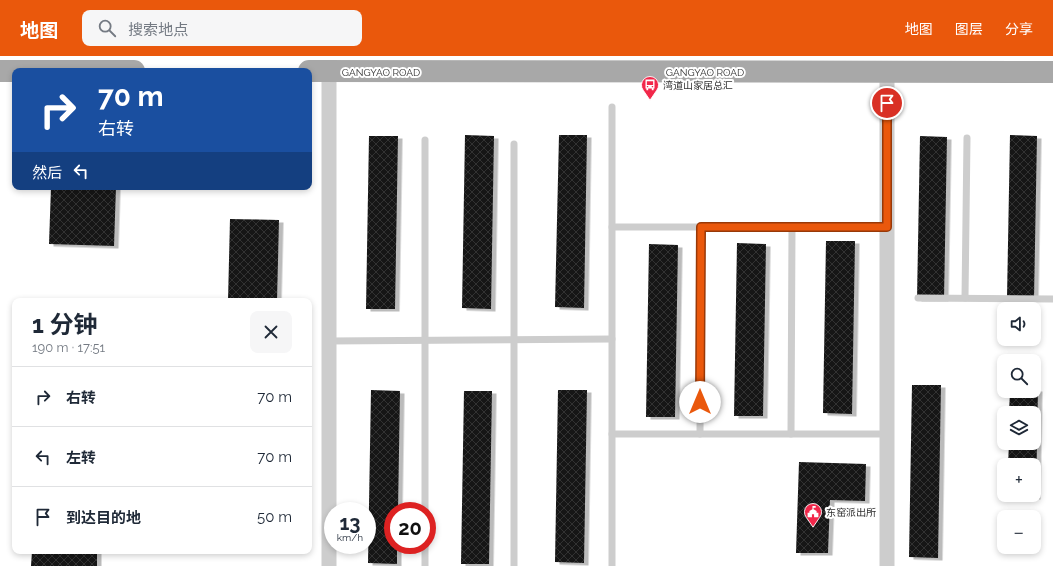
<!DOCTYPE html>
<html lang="zh">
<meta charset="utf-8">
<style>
:root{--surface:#fff;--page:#f6f6f7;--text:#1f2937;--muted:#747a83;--line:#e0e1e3;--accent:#ea580c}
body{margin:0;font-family:Raleway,"Noto Sans SC",sans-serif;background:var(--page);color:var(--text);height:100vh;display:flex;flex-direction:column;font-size:15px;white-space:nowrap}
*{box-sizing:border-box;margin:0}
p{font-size:13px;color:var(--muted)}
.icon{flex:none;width:22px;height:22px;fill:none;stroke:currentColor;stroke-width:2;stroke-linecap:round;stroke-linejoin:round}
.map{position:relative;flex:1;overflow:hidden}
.side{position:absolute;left:12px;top:242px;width:300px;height:256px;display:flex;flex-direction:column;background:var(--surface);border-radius:8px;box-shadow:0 2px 6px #0003}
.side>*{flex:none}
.hud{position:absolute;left:12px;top:12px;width:300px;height:122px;border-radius:8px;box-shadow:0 2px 6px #0003;background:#1a4fa0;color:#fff;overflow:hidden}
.buttons{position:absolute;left:997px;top:246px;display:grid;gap:8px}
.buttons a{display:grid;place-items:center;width:44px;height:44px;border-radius:8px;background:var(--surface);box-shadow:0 2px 6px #0003;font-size:20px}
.speed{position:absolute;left:324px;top:446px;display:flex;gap:8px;font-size:20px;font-weight:700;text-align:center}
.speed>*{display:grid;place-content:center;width:52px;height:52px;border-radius:50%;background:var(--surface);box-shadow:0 2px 6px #0003;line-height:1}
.speed small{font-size:10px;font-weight:400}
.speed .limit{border:6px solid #d22;background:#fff;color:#111}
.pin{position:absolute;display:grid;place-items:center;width:34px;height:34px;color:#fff;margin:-17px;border:2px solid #fff;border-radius:50%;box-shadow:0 1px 4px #0007}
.me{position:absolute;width:44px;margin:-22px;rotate:0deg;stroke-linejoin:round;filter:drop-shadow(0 0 3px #0008)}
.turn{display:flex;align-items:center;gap:14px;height:84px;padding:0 20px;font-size:18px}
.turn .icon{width:52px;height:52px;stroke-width:2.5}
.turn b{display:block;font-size:28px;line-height:34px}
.then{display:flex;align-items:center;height:38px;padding:0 20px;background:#0003;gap:8px;font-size:15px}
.round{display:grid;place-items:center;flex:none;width:42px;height:42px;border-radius:8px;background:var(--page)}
.overview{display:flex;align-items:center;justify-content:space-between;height:68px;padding:0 20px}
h1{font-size:24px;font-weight:700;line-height:30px}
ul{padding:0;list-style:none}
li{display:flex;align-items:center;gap:12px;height:60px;padding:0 20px;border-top:1px solid var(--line)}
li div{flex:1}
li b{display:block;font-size:15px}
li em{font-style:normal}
header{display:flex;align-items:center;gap:24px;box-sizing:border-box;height:56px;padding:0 20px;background:var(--accent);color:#fff}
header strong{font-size:19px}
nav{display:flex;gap:22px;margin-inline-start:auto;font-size:14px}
.search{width:280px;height:36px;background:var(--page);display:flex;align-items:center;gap:10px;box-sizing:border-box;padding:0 14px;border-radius:8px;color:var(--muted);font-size:15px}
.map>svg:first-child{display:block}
.building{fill:url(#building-cross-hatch);filter:url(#shadow)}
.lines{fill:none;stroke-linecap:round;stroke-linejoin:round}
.service{stroke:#cdcdcd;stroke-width:7}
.minor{stroke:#cdcdcd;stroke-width:15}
.primary{stroke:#a8a8a8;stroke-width:22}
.route-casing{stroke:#983908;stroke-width:10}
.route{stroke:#ea580c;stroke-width:7}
.labels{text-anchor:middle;stroke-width:4;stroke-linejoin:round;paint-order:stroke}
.street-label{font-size:10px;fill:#303030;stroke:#fff}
.poi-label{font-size:10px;fill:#303030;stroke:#fff;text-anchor:start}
</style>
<header>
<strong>地图</strong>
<div class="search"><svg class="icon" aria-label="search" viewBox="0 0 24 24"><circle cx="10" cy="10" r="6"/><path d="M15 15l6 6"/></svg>搜索地点</div>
<nav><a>地图</a><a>图层</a><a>分享</a></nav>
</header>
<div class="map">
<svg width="1053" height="510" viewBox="0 0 1053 510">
<defs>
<pattern id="building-cross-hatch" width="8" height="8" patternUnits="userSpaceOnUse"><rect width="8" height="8" fill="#171717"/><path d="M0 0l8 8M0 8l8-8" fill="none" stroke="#303030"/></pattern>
<filter id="shadow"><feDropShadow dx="4.5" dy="2.5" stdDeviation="0" flood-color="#0004"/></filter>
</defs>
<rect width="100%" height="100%" fill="#fff"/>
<!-- building -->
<g class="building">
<path d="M465,79L494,80L491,253L462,252Z"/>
<path d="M559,79H587L584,252L555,251Z"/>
<path d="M1010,79L1037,80L1034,243L1007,242Z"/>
<path d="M369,80H398L395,253H366Z"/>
<path d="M920,80L947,81L944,243H917Z"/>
<path d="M51,131H116L114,190L49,188Z"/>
<path d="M230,163L279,164L277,245H228Z"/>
<path d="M826,185H855L852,358L823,357Z"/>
<path d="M737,187L766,188L763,360H734Z"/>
<path d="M649,188L678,189L675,361H646Z"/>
<path d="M912,329H941L938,502L909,501Z"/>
<path d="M1034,333H1038L1036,441H1008V439H1034V409H1008L1009,387H1034V357H1009L1010,335H1034Z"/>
<path d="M371,334L400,335L398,455H393V489H397V508L368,507Z"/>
<path d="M558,334H587L584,507L555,506Z"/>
<path d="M464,335H492L489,508H461Z"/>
<path d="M799,406L866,408L865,445L830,444L828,497H796Z"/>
<path d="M32,495H97V510H31Z"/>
</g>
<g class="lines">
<!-- service -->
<g class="service">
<path d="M425,84V455"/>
<path d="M612,171H887"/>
<path d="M918,242L1053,243"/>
<path d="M965,242L967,82"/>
<path d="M329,285L612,283"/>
<path d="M612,378H887"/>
<path d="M700,378L701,171"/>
<path d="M791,378L792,171"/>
<path d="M425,489V510"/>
<path d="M514,510V88"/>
<path d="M612,510V51"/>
</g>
<!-- minor -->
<g class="minor">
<path d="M329,16V510"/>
<path d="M887,510V16"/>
</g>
<!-- primary -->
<g class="primary">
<path d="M0,15H134"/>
<path d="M309,15L1053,16"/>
</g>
</g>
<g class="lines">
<defs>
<path id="route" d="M700,346L701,171H887V47"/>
</defs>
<!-- route casing -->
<use href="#route" class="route-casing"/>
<!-- route -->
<use href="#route" class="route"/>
</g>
<!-- icons -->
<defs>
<symbol id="bus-pin" viewBox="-11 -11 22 30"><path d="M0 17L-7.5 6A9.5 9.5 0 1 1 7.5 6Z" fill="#f2274a" stroke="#fff"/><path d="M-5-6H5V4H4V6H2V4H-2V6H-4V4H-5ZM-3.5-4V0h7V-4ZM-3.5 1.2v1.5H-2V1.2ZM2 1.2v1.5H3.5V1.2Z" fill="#fff"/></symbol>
<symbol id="civic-pin" viewBox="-11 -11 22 30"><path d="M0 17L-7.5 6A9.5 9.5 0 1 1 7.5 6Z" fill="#f2274a" stroke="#fff"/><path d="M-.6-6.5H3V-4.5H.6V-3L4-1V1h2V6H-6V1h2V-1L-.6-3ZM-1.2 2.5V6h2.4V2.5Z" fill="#fff"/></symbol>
</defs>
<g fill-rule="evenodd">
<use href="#bus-pin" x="640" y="19" width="20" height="27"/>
<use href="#civic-pin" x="803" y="446" width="20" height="27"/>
</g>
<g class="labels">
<!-- street labels -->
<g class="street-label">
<text x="381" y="20">GANGYAO ROAD</text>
<text x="705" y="20">GANGYAO ROAD</text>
</g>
<!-- poi labels -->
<g class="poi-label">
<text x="663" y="33">湾道山家居总汇</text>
<text x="826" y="460">东窑派出所</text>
</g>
</g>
</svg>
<div class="buttons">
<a><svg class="icon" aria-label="sound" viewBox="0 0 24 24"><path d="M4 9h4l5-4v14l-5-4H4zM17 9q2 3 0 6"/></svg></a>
<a><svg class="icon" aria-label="search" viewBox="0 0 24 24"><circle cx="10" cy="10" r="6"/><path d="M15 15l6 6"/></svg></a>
<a><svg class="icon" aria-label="layers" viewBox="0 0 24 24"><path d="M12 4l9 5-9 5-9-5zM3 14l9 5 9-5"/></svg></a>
<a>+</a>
<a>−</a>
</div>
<div class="speed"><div>13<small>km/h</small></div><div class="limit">20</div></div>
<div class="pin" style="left:887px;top:47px;background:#d93025"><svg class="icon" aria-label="arrive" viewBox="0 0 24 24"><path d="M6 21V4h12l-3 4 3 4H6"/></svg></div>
<svg class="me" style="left:700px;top:346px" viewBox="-20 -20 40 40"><circle r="19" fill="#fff"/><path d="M0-13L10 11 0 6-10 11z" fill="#ea580c"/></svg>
<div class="hud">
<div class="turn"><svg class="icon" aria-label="right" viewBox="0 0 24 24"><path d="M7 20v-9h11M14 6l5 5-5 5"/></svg><div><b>70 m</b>右转</div></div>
<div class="then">然后<svg class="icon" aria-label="left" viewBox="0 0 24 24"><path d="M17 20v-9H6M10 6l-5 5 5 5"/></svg></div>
</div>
<section class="side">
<div class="overview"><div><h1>1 分钟</h1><p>190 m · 17:51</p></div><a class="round"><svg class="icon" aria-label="close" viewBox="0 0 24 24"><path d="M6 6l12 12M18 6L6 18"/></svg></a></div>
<ul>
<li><svg class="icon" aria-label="right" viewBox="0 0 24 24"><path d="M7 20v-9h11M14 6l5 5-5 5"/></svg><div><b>右转</b></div><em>70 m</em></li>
<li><svg class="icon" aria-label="left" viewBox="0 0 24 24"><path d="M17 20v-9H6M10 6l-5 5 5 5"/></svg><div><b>左转</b></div><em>70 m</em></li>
<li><svg class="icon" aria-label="arrive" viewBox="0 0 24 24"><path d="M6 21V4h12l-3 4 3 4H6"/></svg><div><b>到达目的地</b></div><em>50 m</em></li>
</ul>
</section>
</div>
